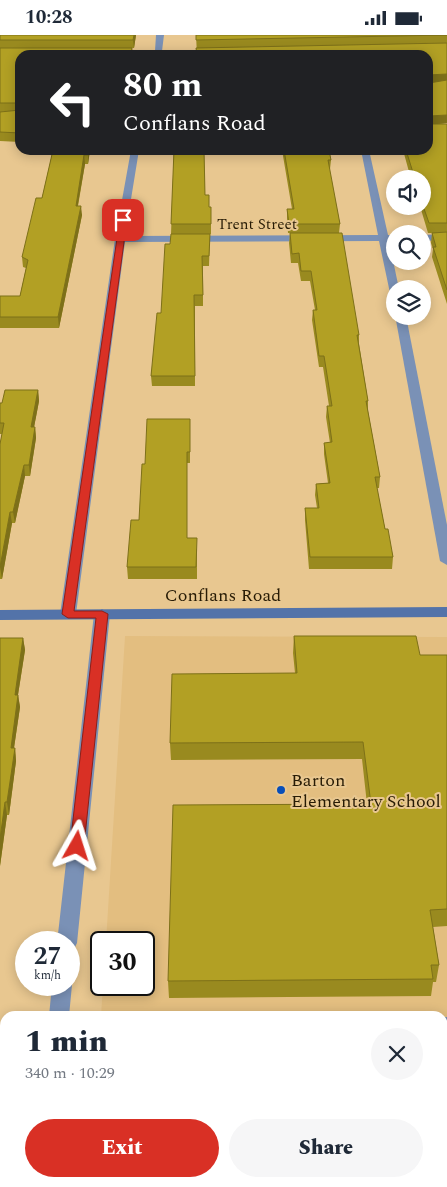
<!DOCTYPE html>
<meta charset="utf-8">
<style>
:root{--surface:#fff;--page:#f6f6f7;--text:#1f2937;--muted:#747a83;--accent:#d93025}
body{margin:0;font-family:Spectral,serif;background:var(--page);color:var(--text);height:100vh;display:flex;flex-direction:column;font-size:19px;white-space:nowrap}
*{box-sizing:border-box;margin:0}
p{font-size:16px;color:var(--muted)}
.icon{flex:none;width:28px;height:28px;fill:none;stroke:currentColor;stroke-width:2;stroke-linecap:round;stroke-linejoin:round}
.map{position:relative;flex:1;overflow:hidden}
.details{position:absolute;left:0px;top:976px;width:448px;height:176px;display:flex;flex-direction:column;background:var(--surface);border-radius:15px 15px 0 0;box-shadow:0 2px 12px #0003}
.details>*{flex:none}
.guide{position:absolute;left:15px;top:15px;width:418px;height:105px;border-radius:15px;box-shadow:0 2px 12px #0003;background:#202124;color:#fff;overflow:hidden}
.controls{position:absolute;left:386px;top:135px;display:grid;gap:10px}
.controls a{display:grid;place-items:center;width:45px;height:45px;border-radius:50%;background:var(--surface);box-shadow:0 2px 12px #0003;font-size:25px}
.speed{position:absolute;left:15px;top:896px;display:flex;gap:10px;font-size:25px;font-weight:700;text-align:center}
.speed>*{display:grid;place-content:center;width:65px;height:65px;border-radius:50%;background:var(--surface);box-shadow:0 2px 12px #0003;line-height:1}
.speed small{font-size:12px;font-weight:400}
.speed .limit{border:2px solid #111;border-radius:8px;background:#fff;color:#111}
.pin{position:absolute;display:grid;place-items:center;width:42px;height:42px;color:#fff;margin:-21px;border-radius:10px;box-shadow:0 2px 8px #0006}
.me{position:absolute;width:55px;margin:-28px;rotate:6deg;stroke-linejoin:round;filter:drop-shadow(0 0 4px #0008)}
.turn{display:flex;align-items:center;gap:18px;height:105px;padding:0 25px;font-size:22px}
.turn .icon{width:65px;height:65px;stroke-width:2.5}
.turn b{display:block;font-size:35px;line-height:42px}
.round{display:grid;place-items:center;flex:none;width:52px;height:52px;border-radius:26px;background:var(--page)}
.headline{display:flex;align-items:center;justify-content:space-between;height:85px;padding:0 25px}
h1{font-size:30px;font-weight:800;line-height:38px}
.button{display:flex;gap:10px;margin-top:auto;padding:10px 25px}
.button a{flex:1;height:58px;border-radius:30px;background:var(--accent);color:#fff;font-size:20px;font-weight:800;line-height:58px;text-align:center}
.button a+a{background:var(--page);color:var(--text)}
.status{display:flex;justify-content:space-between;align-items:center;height:35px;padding:0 25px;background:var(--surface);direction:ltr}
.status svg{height:14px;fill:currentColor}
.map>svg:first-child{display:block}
.built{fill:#e3be80}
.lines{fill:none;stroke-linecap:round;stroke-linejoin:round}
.lane{fill:#7a91b6;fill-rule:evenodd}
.street{fill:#7a91b6;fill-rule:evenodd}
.secondary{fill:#5373a9;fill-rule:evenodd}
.wall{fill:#998a1f}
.shaded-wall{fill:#7d7019}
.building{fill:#b2a024;stroke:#7d7019}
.route{fill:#d93025;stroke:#8d1f18}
.poi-dot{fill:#084eb8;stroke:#e8c790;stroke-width:2}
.labels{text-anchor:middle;stroke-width:4;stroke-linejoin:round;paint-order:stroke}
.far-street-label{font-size:15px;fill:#271b05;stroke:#e8c790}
.street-label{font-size:18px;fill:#271b05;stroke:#e8c790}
.poi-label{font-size:18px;fill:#271b05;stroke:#e8c790;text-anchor:start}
</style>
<div class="status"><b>10:28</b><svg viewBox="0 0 49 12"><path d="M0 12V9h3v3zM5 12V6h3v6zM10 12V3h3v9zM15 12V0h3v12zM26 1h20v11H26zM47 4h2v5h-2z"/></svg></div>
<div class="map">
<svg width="447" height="1152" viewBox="0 0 447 1152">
<rect width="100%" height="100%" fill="#e8c790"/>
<!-- built -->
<path class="built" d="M125,601L447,602V1152H91V1148H442V981H101L103,950H144V908L106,907Z"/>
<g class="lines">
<!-- lane -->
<rect class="lane" x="442" y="982" width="5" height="14"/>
<!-- street -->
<g class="street">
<path d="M156,0H164L162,16H216L220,18L217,20H110L107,18L111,16H155Z"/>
<path d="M131,115H139L125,201L378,200L361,115H369L388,200H395V206H389L399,254H395V261L390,258L379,206L125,207L76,579L68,584L60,579L115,204Z"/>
<path d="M447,199V205L422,206V200Z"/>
<path d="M395,280L406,281L447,490V530L440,526Z"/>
<path d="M102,574L110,579L77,908L74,914L69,915V908H57L94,579Z"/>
<path d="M69,944L72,950L69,981H49L52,950H69Z"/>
<rect x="32" y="1148" width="22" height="4"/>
</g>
<!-- secondary -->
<path class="secondary" d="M447,572V582L0,585V575Z"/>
</g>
<!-- wall -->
<g class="wall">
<path d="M0,0H136L134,13H132L133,20H20V107L0,106V77L9,76L0,77Z"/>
<path d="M196,0H447V88L439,89H447V269L432,222L433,214L431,208L432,198H434H428L420,171H422V144H411L403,115H428V20H197Z"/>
<path d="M53,115H90L88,129H85L78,171L82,180L59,293H0V261H20L26,233L23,232L22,222L42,163Z"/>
<path d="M174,115H222V119H204L205,160L209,172H211V199H171Z"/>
<path d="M282,115H329L331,125L330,134H329L340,189L339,198H288L287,183V174H292Z"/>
<path d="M290,198L359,300V309L368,366V376L380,442L379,453H377L385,494L393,522L392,534H309L305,485V473H317L315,460L316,449L328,448L324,419V408H330L326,382L327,371H329L323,332H319L312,285L313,275H315L310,246H301L298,228H291L289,208Z"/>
<path d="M210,199L209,231H203V271H195V351H152L151,341L161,278Z"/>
<path d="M38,355L39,366L34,392H35L36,403L30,441H25L15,488H12L2,544H0V409L2,399H0V368H2Z"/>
<path d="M190,384V428H187V503L197,515V544H128L127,532L139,485L145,429Z"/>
<path d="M294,601L420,620H447V891L433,892L439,930L436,947H433L431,961L169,963L168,946L367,769L362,724L171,725L170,708L295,638L293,618Z"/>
<path d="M0,603H23L25,615L18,660L20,672L14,713H15L16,726L9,780H7L0,831Z"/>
</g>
<!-- shaded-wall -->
<g class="shaded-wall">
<path d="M134,0H136L134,13L133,5Z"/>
<path d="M447,39V47L428,49V40Z"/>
<path d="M447,80V88L428,90V92L429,81Z"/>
<path d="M88,115H90L88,129Z"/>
<path d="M84,120L85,129L76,180V171Z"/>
<path d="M81,171L82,180L59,293L58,282Z"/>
<path d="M38,355L39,366L32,403L31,392Z"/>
<path d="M35,392L36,403L30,441L29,430Z"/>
<path d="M24,430L25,441L15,488L13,477Z"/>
<path d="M10,477L12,488L2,544L0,532Z"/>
<path d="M23,603L25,615L16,672L15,660Z"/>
<path d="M18,660L20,672L12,726L11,713Z"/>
<path d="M15,713L16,726L9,780L7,767Z"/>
<path d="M5,767L7,780L0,831V804Z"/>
</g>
<!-- building -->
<g class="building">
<path d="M0,0H134L133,5H0Z"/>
<path d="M196,0H447L196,5Z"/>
<path d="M447,8V39L428,40V20H191H197L196,13Z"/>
<path d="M0,13H132L131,20H20V71L19,68H0Z"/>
<path d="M428,41L429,48L447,45V80L429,81L428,89Z"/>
<path d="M20,75V98L0,97V77Z"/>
<path d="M428,89H447V188H429L422,168V144H415L406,115H428Z"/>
<path d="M53,115H88V120H84L76,171H81L58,282H0V261H20L28,225L22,222L36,163H42Z"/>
<path d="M174,115H204L205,160H209V172H211V189H171Z"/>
<path d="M284,115H329L331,125H328L340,189H289L287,174H294Z"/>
<path d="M447,197V255L433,212H436L432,198Z"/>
<path d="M290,198H342L359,300H357L368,366H366L380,442H375L385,494H388L393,522H310L305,473H319L316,449L330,448L324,408L332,407L327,371H332L324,321H319L313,275H317L311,236H301L299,218L292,219Z"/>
<path d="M171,199H210L209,221H202L203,260H194L195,341H151L157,278H161L165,209H170Z"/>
<path d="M5,355H38L31,392H35L29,430H24L13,477H10L0,532V409L4,388H0V368H2Z"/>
<path d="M147,384H190V417H187V503H197L196,532H127L131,485H139L142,429H145Z"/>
<path d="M294,601H416L420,620H447V874L430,875L439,930H431L433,944L168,946L173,770L371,769L363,707L170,708L172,639L297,638Z"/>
<path d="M0,603H23L15,660H18L11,713H15L7,767H5L0,804Z"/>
</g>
<!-- route -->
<path class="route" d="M120,183L127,185L74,576H102L108,579L84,811L77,816L70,811L96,583H68L62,579Z"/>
<!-- markers -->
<circle class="poi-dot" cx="281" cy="755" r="5"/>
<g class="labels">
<!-- far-street labels -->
<g class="far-street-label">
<text x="257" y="194">Trent Street</text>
</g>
<!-- street labels -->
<g class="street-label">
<text x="223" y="566">Conflans Road</text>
</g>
<!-- poi labels -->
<g class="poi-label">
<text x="291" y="751">Barton<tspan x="291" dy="21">Elementary School</tspan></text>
</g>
</g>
</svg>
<div class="controls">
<a><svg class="icon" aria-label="sound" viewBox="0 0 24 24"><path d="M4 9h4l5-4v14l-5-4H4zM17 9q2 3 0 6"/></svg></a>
<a><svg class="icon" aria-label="search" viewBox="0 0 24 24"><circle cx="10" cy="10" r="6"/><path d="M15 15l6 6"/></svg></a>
<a><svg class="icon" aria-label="layers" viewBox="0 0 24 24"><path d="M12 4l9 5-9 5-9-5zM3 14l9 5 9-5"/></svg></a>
</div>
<div class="speed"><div>27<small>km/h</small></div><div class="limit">30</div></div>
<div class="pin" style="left:123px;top:185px;background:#d93025"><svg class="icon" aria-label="arrive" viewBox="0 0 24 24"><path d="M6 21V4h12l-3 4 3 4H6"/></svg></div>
<svg class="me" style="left:77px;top:811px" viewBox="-20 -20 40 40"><path d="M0-17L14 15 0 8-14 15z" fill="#d93025" stroke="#fff" stroke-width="4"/></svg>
<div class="guide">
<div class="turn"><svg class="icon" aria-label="left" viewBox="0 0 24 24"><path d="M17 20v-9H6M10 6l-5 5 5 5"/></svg><div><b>80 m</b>Conflans Road</div></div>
</div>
<section class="details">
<div class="headline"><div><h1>1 min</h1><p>340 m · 10:29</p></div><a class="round"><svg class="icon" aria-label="close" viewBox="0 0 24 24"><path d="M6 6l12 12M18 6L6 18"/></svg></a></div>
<div class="button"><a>Exit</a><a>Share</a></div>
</section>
</div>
